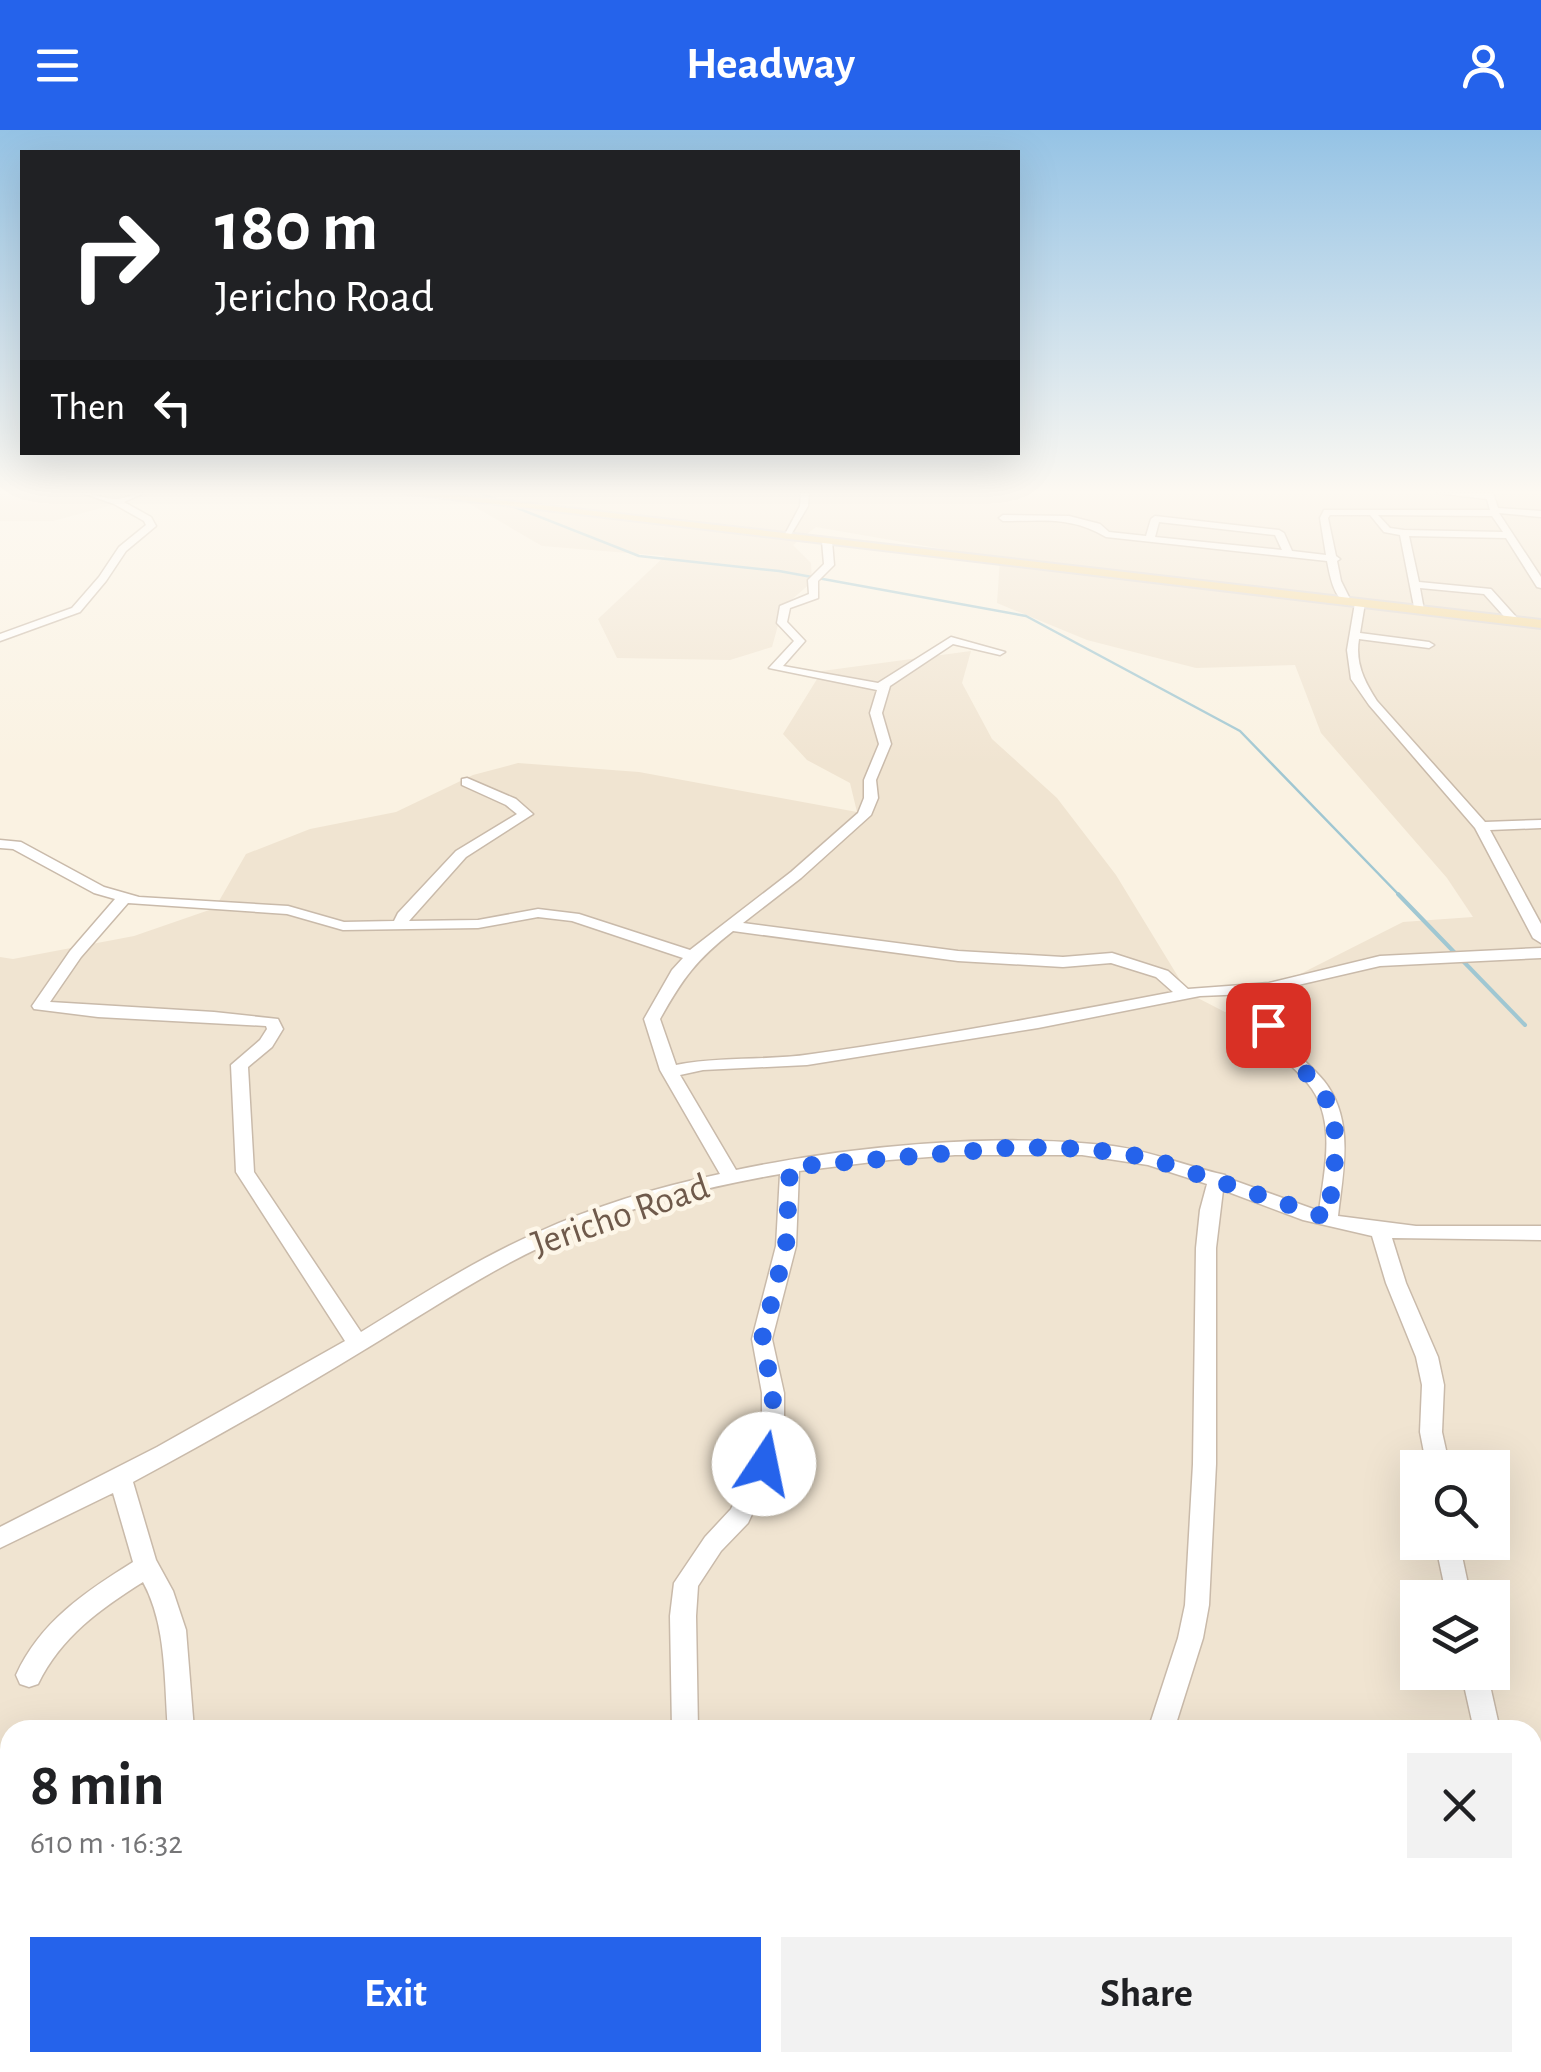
<!DOCTYPE html>
<meta charset="utf-8">
<style>
:root{--surface:#fff;--page:#f2f2f2;--text:#202124;--muted:#757577;--accent:#2563eb}
body{margin:0;font-family:"Alegreya Sans",sans-serif;background:var(--page);color:var(--text);height:100vh;display:flex;flex-direction:column;font-size:38px;white-space:nowrap}
*{box-sizing:border-box;margin:0}
p{font-size:32px;color:var(--muted)}
.icon{flex:none;width:55px;height:55px;fill:none;stroke:currentColor;stroke-width:2;stroke-linecap:round;stroke-linejoin:round}
.map{position:relative;flex:1;overflow:hidden}
.details{position:absolute;left:0px;top:1590px;width:1542px;height:352px;display:flex;flex-direction:column;background:var(--surface);border-radius:30px 30px 0 0;box-shadow:0 10px 40px #0002}
.details>*{flex:none}
.hud{position:absolute;left:20px;top:20px;width:1000px;height:305px;border-radius:0px;box-shadow:0 10px 40px #0002;background:#202124;color:#fff;overflow:hidden}
.tools{position:absolute;left:1400px;top:1320px;display:grid;gap:20px}
.tools a{display:grid;place-items:center;width:110px;height:110px;border-radius:0px;background:var(--surface);box-shadow:0 10px 40px #0002;font-size:50px}
.pin{position:absolute;display:grid;place-items:center;width:85px;height:85px;color:#fff;margin:-42px;border-radius:20px;box-shadow:0 5px 15px #0006}
.me{position:absolute;width:110px;margin:-55px;rotate:11deg;stroke-linejoin:round;filter:drop-shadow(0 0 8px #0008)}
.turn{display:flex;align-items:center;gap:35px;height:210px;padding:0 30px;font-size:45px}
.turn .icon{width:130px;height:130px;stroke-width:2.5}
.turn b{display:block;font-size:70px;line-height:85px}
.then{display:flex;align-items:center;height:95px;padding:0 30px;background:#0003;gap:20px;font-size:38px}
.round{display:grid;place-items:center;flex:none;width:105px;height:105px;border-radius:0px;background:var(--page)}
.headline{display:flex;align-items:center;justify-content:space-between;height:170px;padding:0 30px}
h1{font-size:60px;font-weight:700;line-height:75px}
.primary-button{display:flex;gap:20px;margin-top:auto;padding:20px 30px}
.primary-button a{flex:1;height:115px;border-radius:0px;background:var(--accent);color:#fff;font-size:40px;font-weight:700;line-height:115px;text-align:center}
.primary-button a+a{background:var(--page);color:var(--text)}
header{display:flex;justify-content:space-between;align-items:center;height:130px;padding:0 30px;background:var(--accent);color:#fff;font-size:45px;font-weight:700}
.map>svg:first-child{display:block}
.residential{fill:#f0e4d1;fill-rule:evenodd}
.lines{fill:none;stroke-linecap:round;stroke-linejoin:round}
.stream-far1{stroke:#a0c7d2;stroke-width:2.5}
.stream{stroke:#a0c7d2;stroke-width:4}
.minor-casing{stroke:#c9baaa;stroke-width:3}
.major-casing{stroke:#dad4d0;stroke-width:4}
.minor{fill:#fff;fill-rule:evenodd}
.major{fill:#f3d9a0;fill-rule:evenodd}
.route{stroke:#2563eb;stroke-width:18;stroke-dasharray:0 32.4}
.labels{text-anchor:middle;stroke-width:9;stroke-linejoin:round;paint-order:stroke}
.street-label{font-size:38px;fill:#6f5a4b;stroke:#fdf6e8}
</style>
<header><svg class="icon" aria-label="menu" viewBox="0 0 24 24"><path d="M4 6h16M4 12h16M4 18h16"/></svg>Headway<svg class="icon" aria-label="person" viewBox="0 0 24 24"><circle cx="12" cy="8" r="4"/><path d="M4 21q1-7 8-7t8 7"/></svg></header>
<div class="map">
<svg width="1541" height="1942" viewBox="0 0 1541 1942">
<rect width="100%" height="100%" fill="#faf2e2"/>
<!-- residential -->
<g class="residential">
<path d="M0,363H157L53,391H0Z"/>
<path d="M451,363H1541V1942H306L305,1933L1532,1932V1600H10V1932L194,1933L188,1942H0V827L13,829L134,806L215,778L246,724L310,699L396,682L473,645L518,633L639,642L857,682L850,653L807,630L783,604L822,541L971,521L962,553L992,609L1057,668L1116,745L1188,863L1225,882L1403,792L1473,787L1447,748L1321,603L1295,535L1196,538L1087,510L997,473L1000,429L816,397L793,415L811,433L812,452L783,477L772,517L730,530L617,528L598,489L665,426L542,416ZM1418,1338H1492V1412H1418ZM1418,1468H1492V1542H1418Z"/>
</g>
<g class="lines">
<!-- stream-far1 -->
<g class="stream-far1">
<path d="M480,363L499,371"/>
<path d="M507,374L639,426L779,441L1026,486L1240,601L1401,767"/>
</g>
<!-- stream -->
<g class="stream">
<path d="M1398,764L1455,823"/>
<path d="M1462,830L1525,895"/>
</g>
<defs>
<g id="minor">
<path d="M82,363C94,363 107,370 118,369C127,368 134,363 144,363L124,372L151,387L156,396L126,421L106,451L80,482L0,511V504L72,478L99,447L119,417L146,395L144,391L114,374Z"/>
<path d="M801,363H809L808,376L789,408H783L800,376Z"/>
<path d="M1437,363H1493L1498,378L1541,381V387L1499,383L1541,447V458L1537,457L1506,408L1409,406L1419,452L1491,459L1518,489V493H1510L1484,464L1420,458L1424,480L1415,482L1400,405L1384,402L1370,385H1330L1328,388L1336,426L1340,429L1337,431L1341,451L1351,471L1346,474C1333,465 1330,446 1327,431L1106,407C1071,386 1043,391 1003,391L999,388L1003,385L1069,386L1100,394L1109,402L1146,406L1151,389L1155,386L1279,400L1284,403L1292,421L1326,425L1320,388L1324,380H1490L1487,369ZM1378,385L1492,386L1503,402L1404,400L1390,398ZM1159,392L1275,405L1282,420L1155,407Z"/>
<path d="M827,408L832,411L834,435L818,451V468L790,478L787,492L805,511L783,536L878,553L951,507L1005,522L1000,525L953,514L890,556L882,583L891,614L876,650L878,668L871,685L801,748L743,793L958,821L1063,827L1112,823L1168,841L1188,859L1269,853L1380,826L1541,818V828L1380,836L1263,863C1271,877 1274,892 1282,905C1293,923 1311,935 1324,951C1355,990 1343,1041 1338,1086L1416,1096H1541V1110L1392,1108L1406,1153L1438,1227L1444,1255L1442,1302L1450,1338H1427L1420,1302L1422,1255L1416,1227L1386,1153L1372,1106L1303,1090L1223,1060L1216,1118V1334L1209,1475L1203,1508L1174,1600H1148L1178,1508L1185,1475L1193,1334L1196,1118L1200,1080L1207,1054L1148,1035L1082,1025H955L889,1030L799,1041L796,1116L772,1209L784,1263V1298L775,1334L748,1393L721,1421L698,1456L696,1486L698,1600H672L670,1486L674,1453L705,1407L731,1379L753,1334L762,1298V1263L752,1209L776,1116L780,1044C711,1056 641,1073 576,1101C501,1132 433,1178 364,1220C289,1266 211,1310 133,1352L156,1430L173,1461L186,1500L194,1600H168C164,1551 167,1496 143,1452C100,1479 61,1507 38,1554L29,1557L20,1554L16,1545C40,1492 85,1462 133,1432L113,1363L0,1418V1397L157,1317L345,1211L236,1042L231,935L260,910L267,899L266,896L98,887L34,879L32,876L70,821L115,769L94,763L13,719L0,718V710L21,712L104,757L139,767L288,776L344,792L394,791L398,783L456,721L517,684L506,675L462,655V649L467,648L516,669L533,684L466,727L409,791L478,790L538,779L579,784L690,820L791,742L858,683L864,668V650L879,614L870,583L877,560L769,538L794,511L777,493L780,476L809,464L808,450L824,434L822,411ZM128,773L287,784L343,800L478,798L538,787L572,791L683,828L672,840L644,889L660,940L720,1044C657,1057 595,1076 536,1103C475,1130 418,1167 361,1202L254,1042L248,937L272,917L283,899L278,889L214,882L50,872L81,827ZM733,801L958,831L1063,837L1111,833L1156,847L1173,862C1053,885 933,907 812,924C767,931 721,926 676,935L660,889C683,848 696,830 733,801ZM1248,864C1255,878 1258,893 1266,907C1278,927 1299,940 1312,959C1336,994 1324,1042 1319,1081L1227,1048L1225,1045C1188,1037 1151,1021 1113,1016C998,1002 849,1016 736,1040L680,945L703,940L807,935L1038,898L1200,866Z"/>
<path d="M1360,470L1365,473L1360,503L1429,512L1434,515L1429,518L1359,509C1355,533 1364,551 1377,571L1485,692L1541,690V698L1490,700L1541,794V813L1533,808L1475,698L1369,575L1351,549L1347,520L1355,473Z"/>
<path d="M1435,1412H1459L1471,1468H1447Z"/>
<path d="M1461,1542H1487L1500,1600H1474Z"/>
<path d="M10,1672V1700L0,1704V1676Z"/>
<path d="M1532,1785L1541,1789V1864L1532,1866V1836L1541,1834L1532,1830Z"/>
<path d="M635,1932H667L665,1942H633Z"/>
<path d="M1066,1932H1112L1108,1942H1062Z"/>
<rect x="1193" y="1932" width="32" height="10"/>
</g>
<path id="major" d="M402,363H437L1541,490V498Z"/>
</defs>
<!-- minor casing -->
<use href="#minor" class="minor-casing"/>
<!-- major casing -->
<use href="#major" class="major-casing"/>
<!-- minor -->
<use href="#minor" class="minor"/>
<!-- major -->
<use href="#major" class="major"/>
</g>
<!-- sky -->
<linearGradient id="sky" x2="0" y2="1"><stop stop-color="#95c3e5"/><stop offset="0.57" stop-color="#fdf9f2"/><stop offset="1" stop-color="#fdf9f2" stop-opacity="0"/></linearGradient>
<rect width="1541" height="635" fill="url(#sky)"/>
<g class="lines">
<!-- route -->
<path class="route" d="M764,1334L772,1298L773,1263L762,1209L786,1116L790,1037L1018,1017L1089,1019L1146,1027L1328,1088C1332,1047 1347,992 1318,957C1301,936 1282,919 1268,895"/>
</g>
<g class="labels">
<!-- street labels -->
<g class="street-label">
<text transform="translate(620 1084) rotate(-19)" y="13">Jericho Road</text>
</g>
</g>
</svg>
<div class="tools">
<a><svg class="icon" aria-label="search" viewBox="0 0 24 24"><circle cx="10" cy="10" r="6"/><path d="M15 15l6 6"/></svg></a>
<a><svg class="icon" aria-label="layers" viewBox="0 0 24 24"><path d="M12 4l9 5-9 5-9-5zM3 14l9 5 9-5"/></svg></a>
</div>
<div class="pin" style="left:1268px;top:895px;background:#d93025"><svg class="icon" aria-label="arrive" viewBox="0 0 24 24"><path d="M6 21V4h12l-3 4 3 4H6"/></svg></div>
<svg class="me" style="left:764px;top:1334px" viewBox="-20 -20 40 40"><circle r="19" fill="#fff"/><path d="M0-13L10 11 0 6-10 11z" fill="#2563eb"/></svg>
<div class="hud">
<div class="turn"><svg class="icon" aria-label="right" viewBox="0 0 24 24"><path d="M7 20v-9h11M14 6l5 5-5 5"/></svg><div><b>180 m</b>Jericho Road</div></div>
<div class="then">Then<svg class="icon" aria-label="left" viewBox="0 0 24 24"><path d="M17 20v-9H6M10 6l-5 5 5 5"/></svg></div>
</div>
<section class="details">
<div class="headline"><div><h1>8 min</h1><p>610 m · 16:32</p></div><a class="round"><svg class="icon" aria-label="close" viewBox="0 0 24 24"><path d="M6 6l12 12M18 6L6 18"/></svg></a></div>
<div class="primary-button"><a>Exit</a><a>Share</a></div>
</section>
</div>
